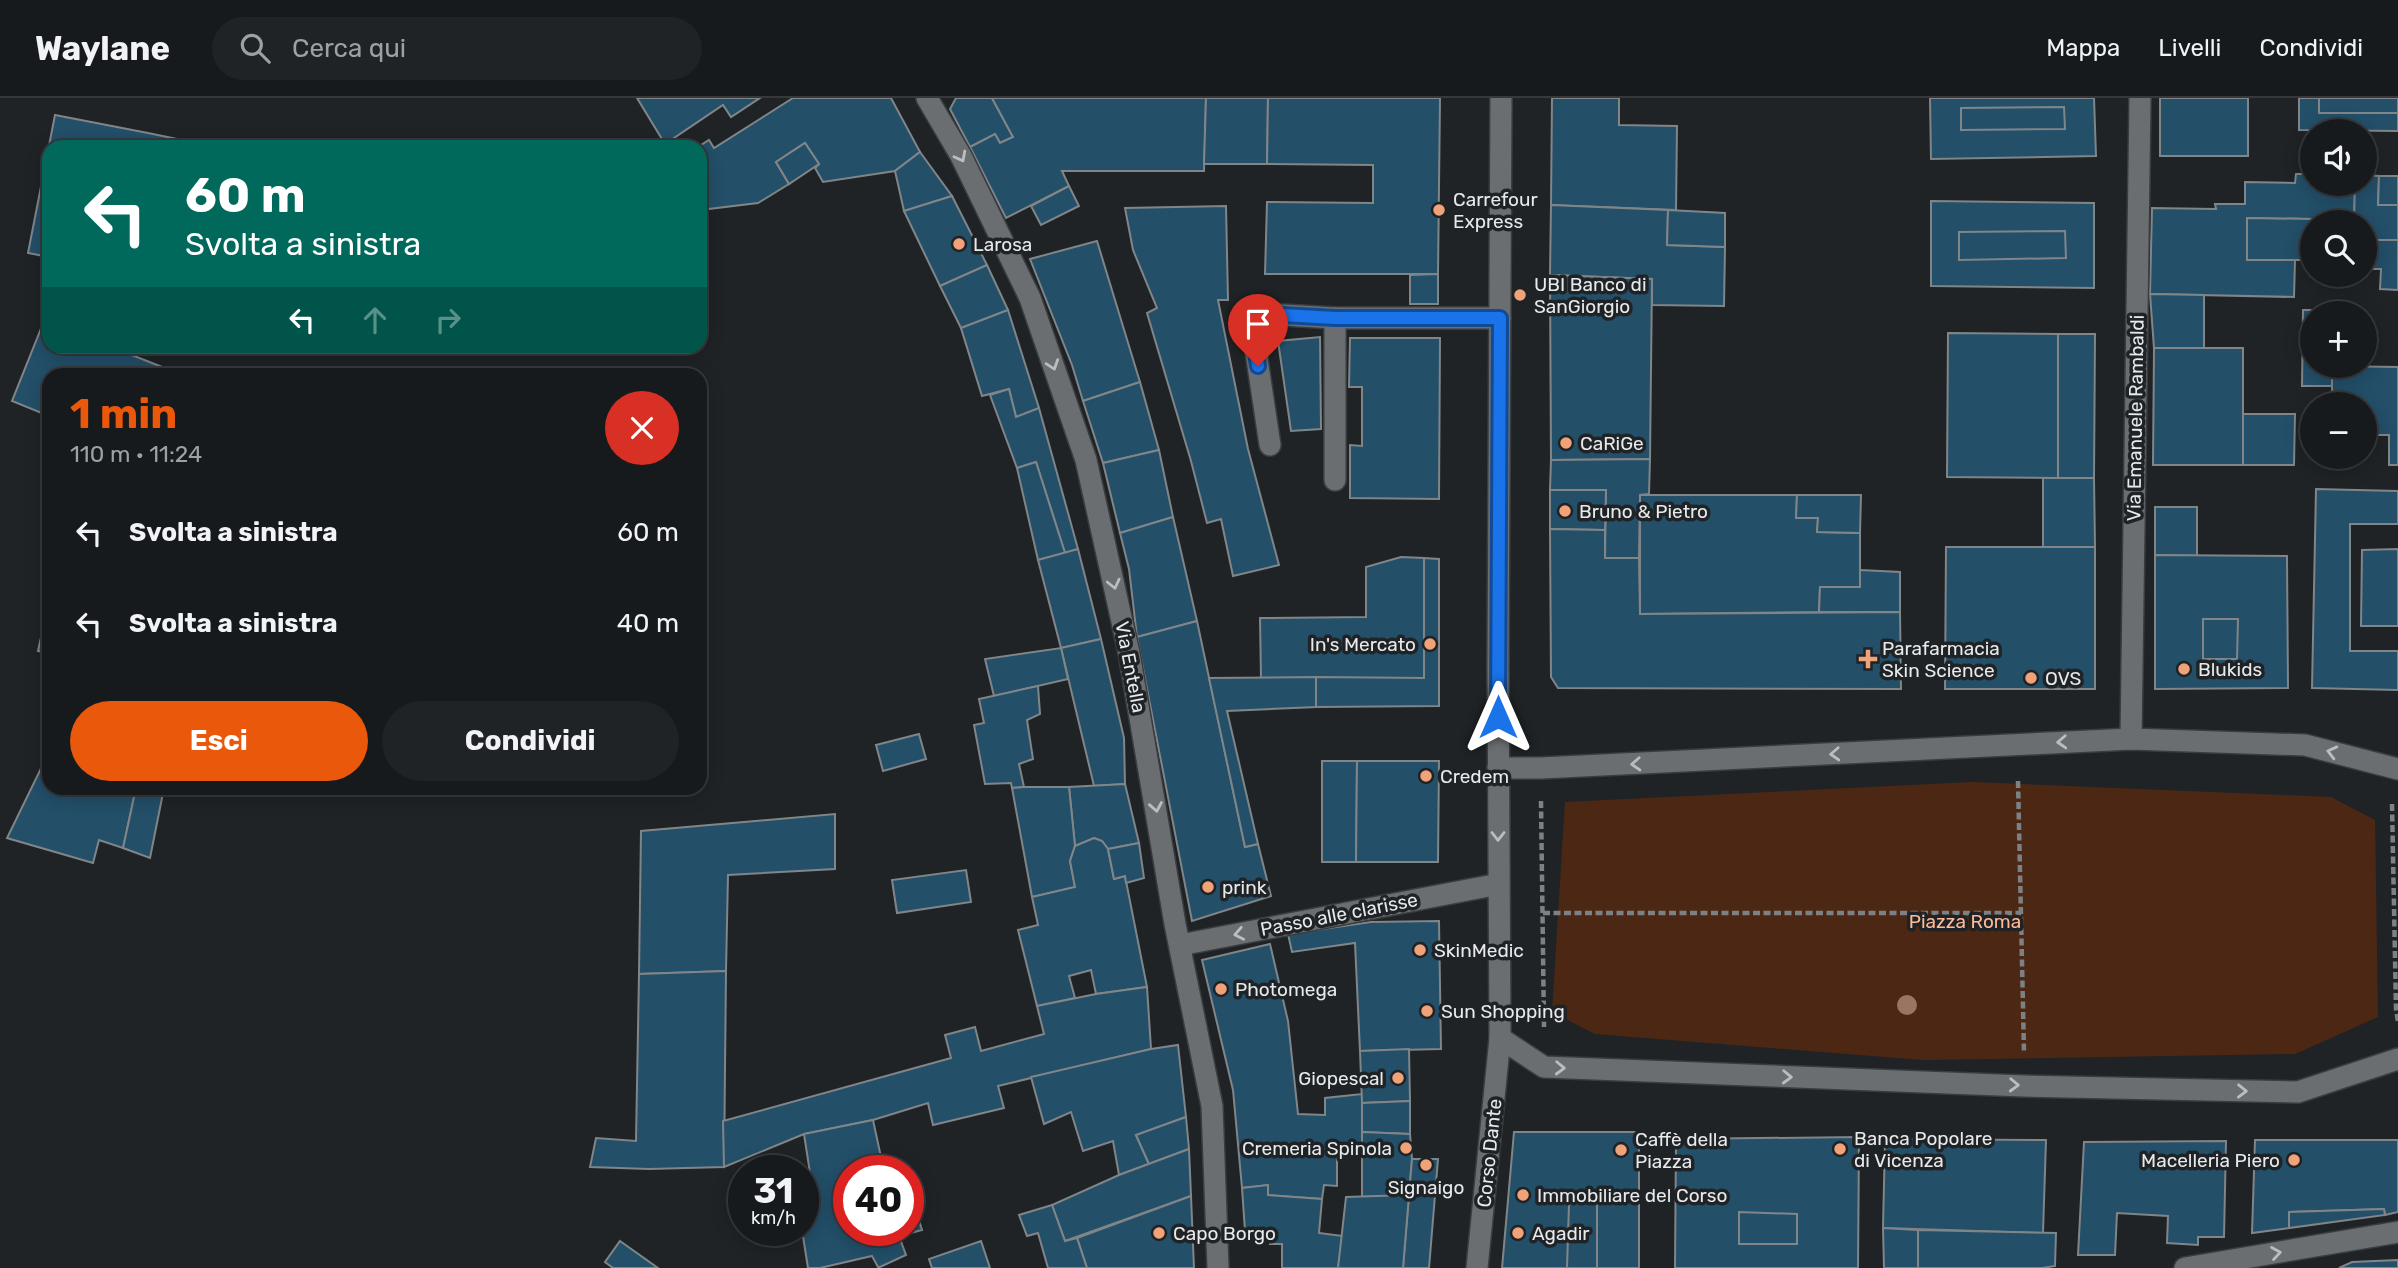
<!DOCTYPE html>
<html lang="it">
<meta charset="utf-8">
<style>
:root{--surface:#171a1c;--page:#202325;--text:#f1f3f6;--muted:#9ea1a3;--line:#36383b;--accent:#ea580c}
body{margin:0;font-family:Rubik,sans-serif;background:var(--page);color:var(--text);height:100vh;display:flex;flex-direction:column;font-size:26px;white-space:nowrap}
*{box-sizing:border-box;margin:0}
p{font-size:23px;color:var(--muted)}
.icon{flex:none;width:38px;height:38px;fill:none;stroke:currentColor;stroke-width:2;stroke-linecap:round;stroke-linejoin:round}
.map{position:relative;flex:1;overflow:hidden}
.details{position:absolute;left:42px;top:270px;width:665px;height:427px;display:flex;flex-direction:column;background:var(--surface);border-radius:21px;box-shadow:0 4px 18px #0003,0 0 0 2px var(--line)}
.details>*{flex:none}
.banner{position:absolute;left:42px;top:42px;width:665px;height:214px;border-radius:21px;box-shadow:0 4px 18px #0003,0 0 0 2px var(--line);background:#00695c;color:#fff;overflow:hidden}
.fabs{position:absolute;left:2300px;top:21px;display:grid;gap:14px}
.fabs a{display:grid;place-items:center;width:77px;height:77px;border-radius:50%;background:var(--surface);box-shadow:0 4px 18px #0003,0 0 0 2px var(--line);font-size:35px}
.speed{position:absolute;left:728px;top:1057px;display:flex;gap:14px;font-size:35px;font-weight:700;text-align:center}
.speed>*{display:grid;place-content:center;width:91px;height:91px;border-radius:50%;background:var(--surface);box-shadow:0 4px 18px #0003,0 0 0 2px var(--line);line-height:1}
.speed small{font-size:18px;font-weight:400}
.speed .limit{border:10px solid #d22;background:#fff;color:#111}
.pin{position:absolute;display:grid;place-items:center;width:60px;height:60px;color:#fff;margin:-72px -30px;border-radius:50% 50% 50% 0;rotate:-45deg;box-shadow:0 0 7px #0007}
.pin .icon{rotate:45deg}
.me{position:absolute;width:77px;margin:-38px;rotate:0deg;stroke-linejoin:round;filter:drop-shadow(0 0 5px #0008)}
.turn{display:flex;align-items:center;gap:24px;height:147px;padding:0 28px;font-size:32px}
.turn .icon{width:91px;height:91px;stroke-width:2.5}
.turn b{display:block;font-size:49px;line-height:60px}
.lanes{display:flex;align-items:center;height:66px;padding:0 28px;background:#0003;justify-content:center;gap:35px;direction:ltr}
.lanes .off{opacity:.35}
.round{display:grid;place-items:center;flex:none;width:74px;height:74px;border-radius:37px;background:var(--page)}
.overview{display:flex;align-items:center;justify-content:space-between;height:119px;padding:0 28px}
h1{font-size:42px;font-weight:700;line-height:52px;color:var(--accent)}
.primary-button{display:flex;gap:14px;margin-top:auto;padding:14px 28px}
.primary-button a{flex:1;height:80px;border-radius:42px;background:var(--accent);color:#fff;font-size:28px;font-weight:700;line-height:80px;text-align:center}
.primary-button a+a{background:var(--page);color:var(--text)}
ul{padding:0;list-style:none}
li{display:flex;align-items:center;gap:21px;height:91px;padding:0 28px}
li div{flex:1}
li b{display:block;font-size:26px}
li em{font-style:normal}
header{display:flex;align-items:center;gap:42px;box-sizing:border-box;height:98px;padding:0 35px;background:var(--surface);border-bottom:2px solid var(--line)}
header strong{font-size:33px}
nav{display:flex;gap:38px;margin-inline-start:auto;font-size:24px}
.search{width:490px;height:63px;background:var(--page);display:flex;align-items:center;gap:18px;box-sizing:border-box;padding:0 24px;border-radius:38px;color:var(--muted);font-size:26px}
.map>svg:first-child{display:block}
.green{fill:#4c2814}
.building{fill:#234f69;stroke:#808588;stroke-width:2}
.lines{fill:none;stroke-linecap:round;stroke-linejoin:round}
.minor-casing{stroke:#3a3d3f;stroke-width:24}
.path{stroke:#7e8184;stroke-width:4.5;stroke-dasharray:7 3.5;stroke-linecap:butt}
.minor{stroke:#6a6e71;stroke-width:21}
.tree{fill:#9a7662}
.oneway{stroke:#bbbec0}
.route-casing{stroke:#114b97;stroke-width:18}
.route{stroke:#1a73e8;stroke-width:12}
.poi-dot{fill:#f0a278;stroke:#1f2326;stroke-width:2.5}
.labels{text-anchor:middle;stroke-width:7;stroke-linejoin:round;paint-order:stroke}
.poi-label{font-size:19px;fill:#e7e9eb;stroke:#1f2326;text-anchor:start}
.street-label{font-size:19px;fill:#e7e9eb;stroke:#1f2326}
.park-label{font-size:19px;fill:#ffb994;stroke:#1f2326}
</style>
<header>
<strong>Waylane</strong>
<div class="search"><svg class="icon" aria-label="search" viewBox="0 0 24 24"><circle cx="10" cy="10" r="6"/><path d="M15 15l6 6"/></svg>Cerca qui</div>
<nav><a>Mappa</a><a>Livelli</a><a>Condividi</a></nav>
</header>
<div class="map">
<svg width="2398" height="1170" viewBox="0 0 2398 1170">
<rect width="100%" height="100%" fill="#1f2326"/>
<!-- green -->
<path class="green" d="M1972,684L2331,699L2375,722L2378,919L2295,956L1923,962L1595,936L1552,914L1565,704Z"/>
<!-- building -->
<g class="building">
<path d="M637,0H760L731,19L723,7L665,46Z"/>
<path d="M793,0H891L920,54L895,73L823,84L815,70L819,66L805,45L776,64L789,86L758,105L700,112V49H698L709,42L714,50Z"/>
<path d="M956,0H992L1013,39L1000,45L995,36L970,49L950,11Z"/>
<path d="M992,0H1206L1204,73H1062L1069,88L1006,120L970,49L995,36L1000,45L1013,39Z"/>
<path d="M1206,0H1268L1267,66H1204Z"/>
<path d="M1268,0H1440L1438,176H1265L1267,104L1373,105V67L1267,66Z"/>
<path d="M1552,0H1619V27L1677,28L1676,112L1551,107Z"/>
<path d="M1930,0H2094L2096,58L1931,61Z"/>
<rect x="2160" y="0" width="88" height="58"/>
<path d="M2299,0H2398V33L2299,32Z"/>
<rect x="2319" y="0" width="79" height="15"/>
<path d="M2064,9L2065,31L1961,32V10Z"/>
<path d="M55,17L148,35L216,49H49V159L28,155Z"/>
<path d="M805,45L819,66L789,86L776,64Z"/>
<path d="M920,54L952,98L904,113L895,73Z"/>
<path d="M2296,76H2312V86H2355L2354,124H2312V162H2310L2311,121L2247,120V162H2295L2294,199L2150,196L2152,110L2216,111L2215,106H2245V84L2295,85Z"/>
<path d="M2364,77L2379,78L2378,107H2398V142H2364V124H2354L2355,86H2364Z"/>
<path d="M2379,78H2398V107H2378Z"/>
<path d="M1069,88L1079,108L1041,127L1031,108Z"/>
<path d="M952,98L987,167L940,188L904,113Z"/>
<path d="M1931,103L2094,105V190L1931,188Z"/>
<path d="M1551,107L1668,112L1667,147L1725,149L1724,208L1652,207V181L1550,177Z"/>
<path d="M1226,108L1228,202H1218L1248,351L1279,467L1233,478L1221,421L1207,425L1191,363L1147,215L1157,210L1133,152L1125,110Z"/>
<path d="M1668,112L1725,115V149L1667,147Z"/>
<path d="M2247,120L2311,121L2310,162H2247Z"/>
<path d="M2065,133L2066,160L1959,162V134Z"/>
<path d="M2364,142H2398V192L2380,191L2381,171H2364Z"/>
<path d="M1097,143L1140,284L1083,303L1072,267L1030,161Z"/>
<path d="M987,167L1008,212L961,230L940,188Z"/>
<path d="M1438,176V206H1410V177Z"/>
<path d="M1550,177L1652,181L1650,361L1551,362Z"/>
<path d="M2150,196L2204,197V250H2154Z"/>
<path d="M1008,212L1039,310L1016,319L1009,291L982,298L961,230Z"/>
<path d="M2303,212H2356V215H2312V268H2356H2332V288H2302Z"/>
<path d="M44,223L49,225V248H109L180,276H49V318L12,303Z"/>
<path d="M1948,235L2058,236V380L1947,379Z"/>
<path d="M2058,236H2095L2094,380H2058Z"/>
<path d="M1320,239L1321,331L1291,333L1278,243Z"/>
<path d="M1350,240H1440L1439,401L1350,400V347L1362,348V289H1349Z"/>
<path d="M2154,250H2243V367H2153Z"/>
<path d="M2332,268L2398,269V367H2389V337H2364V306H2332Z"/>
<path d="M1140,284L1159,352L1103,365L1083,303Z"/>
<path d="M1009,291L1016,319L1039,310L1078,451L1065,455L1036,364L1017,370L990,297Z"/>
<path d="M2243,316H2295L2294,367H2243Z"/>
<path d="M1159,352L1173,419L1120,435L1103,365Z"/>
<path d="M1650,361L1649,396L1640,397L1639,460H1605L1606,392H1550L1551,362Z"/>
<path d="M1036,364L1065,455L1038,462L1017,370Z"/>
<path d="M2043,380H2094L2095,449H2043Z"/>
<path d="M2316,391L2398,393V426H2350V553H2398V592L2312,590Z"/>
<path d="M1550,392H1606L1605,432L1550,431Z"/>
<path d="M1640,397H1797L1796,420H1818L1817,434L1860,435V489H1820L1819,514L1640,516Z"/>
<path d="M1797,397H1861L1860,435L1817,434L1818,420H1796Z"/>
<path d="M2155,409H2197V458L2155,457Z"/>
<path d="M1173,419L1197,523L1137,539L1129,471L1120,435Z"/>
<path d="M1550,431L1605,432V460H1639L1640,516L1900,514L1901,591L1558,590L1551,579Z"/>
<path d="M1946,449H2095V591H1945Z"/>
<path d="M1078,451L1101,541L1061,550L1038,462Z"/>
<path d="M2398,451V528H2361L2362,452Z"/>
<path d="M2155,457L2287,458L2288,590L2155,591Z"/>
<path d="M1401,459L1424,460V580H1261L1260,520L1366,519V469Z"/>
<path d="M1424,460L1439,461V608L1316,609V579L1424,580Z"/>
<path d="M1860,472L1900,474V514H1819L1820,489H1860Z"/>
<path d="M49,503V555L38,553Z"/>
<path d="M2203,521H2238L2237,561H2203Z"/>
<path d="M1197,523L1245,749L1258,746L1271,798L1192,823L1137,539Z"/>
<path d="M1101,541L1124,640L1125,686L1094,688L1061,550Z"/>
<path d="M1061,550L1068,581L994,598L985,561Z"/>
<path d="M1316,579V609L1227,613L1258,746L1245,749L1209,580Z"/>
<path d="M1038,588L1040,616L1027,622L1033,661L1019,666L1024,689L1012,690L1011,685L985,686L974,627L984,625L979,601Z"/>
<path d="M919,636L926,661L883,673L876,647Z"/>
<path d="M49,654V690H136L123,750L99,742L93,765L7,740Z"/>
<path d="M1322,663H1357L1356,764H1322Z"/>
<path d="M1357,663H1439L1438,764H1356Z"/>
<path d="M1125,686L1139,745L1108,751L1102,743L1094,740L1075,748L1069,689Z"/>
<path d="M1024,689H1069L1075,748L1070,763L1075,789L1032,799L1012,690Z"/>
<path d="M136,690H164L150,760L123,750Z"/>
<path d="M835,716V771L728,777L726,873L639,876L641,733Z"/>
<path d="M1094,740L1102,743L1108,751L1114,781L1125,778L1147,889L1096,896L1091,872L1069,878L1075,900L1037,908L1018,832L1038,827L1032,799L1075,789L1070,763L1075,748Z"/>
<path d="M1139,745L1144,780L1126,785L1125,778L1114,781L1108,751Z"/>
<path d="M966,772L971,804L897,815L892,782Z"/>
<path d="M1439,823L1441,951L1360,953L1355,845L1292,854L1288,836L1371,824Z"/>
<path d="M1270,846L1288,923L1298,1016L1325,1017V1000L1362,996L1363,1055H1337V1088L1324,1087L1322,1101L1268,1097V1087L1242,1090L1233,992L1202,862Z"/>
<path d="M726,873L724,1069L649,1071L590,1069L596,1040L636,1043L639,876Z"/>
<path d="M1147,889L1151,951L998,988L1004,1010L933,1027L928,1005L873,1022L804,1036L724,1069L723,1023L951,960L945,937L975,929L981,953L1044,936L1037,908L1096,896Z"/>
<path d="M1178,947L1186,1019L1136,1037L1149,1066L1119,1077L1113,1043L1083,1053L1071,1014L1044,1026L1031,979L1151,951Z"/>
<path d="M1409,951L1410,1003L1362,1005L1360,953Z"/>
<path d="M1410,1003V1036L1362,1034V1005Z"/>
<path d="M1186,1019L1189,1051L1149,1066L1136,1037Z"/>
<path d="M873,1022L884,1073H849V1132H908V1100H912L922,1132L899,1138L906,1157L880,1169H878L872,1158L820,1170H808L802,1132L803,1129L808,1127L805,1103L814,1101L804,1036Z"/>
<path d="M1362,1034L1410,1036L1412,1061L1409,1097L1362,1099Z"/>
<path d="M1514,1034H1639V1170H1502Z"/>
<path d="M1859,1039L1858,1170H1675L1676,1041Z"/>
<path d="M1885,1041L2046,1042L2043,1135L1883,1130Z"/>
<path d="M2255,1042H2398V1114L2385,1117L2384,1111L2289,1114V1130L2252,1135Z"/>
<path d="M2226,1043L2224,1139H2198V1147L2167,1145L2168,1118L2117,1115L2115,1157H2078L2084,1044Z"/>
<path d="M1189,1051L1191,1098L1065,1143L1052,1107L1119,1077Z"/>
<path d="M1412,1061H1438L1429,1170H1403Z"/>
<path d="M1268,1087V1097L1322,1101L1319,1135L1343,1138L1338,1170H1282V1146H1270V1132L1245,1133L1242,1090Z"/>
<path d="M1409,1097L1403,1170H1338L1346,1099Z"/>
<path d="M1191,1098L1194,1170H1087L1077,1140Z"/>
<path d="M1597,1104V1170H1567L1569,1106Z"/>
<path d="M1052,1107L1065,1143L1077,1140L1087,1170H1048L1038,1135L1027,1138L1019,1117Z"/>
<path d="M2384,1111L2385,1117L2289,1130V1114Z"/>
<path d="M1739,1114L1797,1116V1146H1739Z"/>
<path d="M1883,1130L1918,1132V1170H1884Z"/>
<path d="M1918,1132L2056,1135L2055,1168L2042,1170H1918Z"/>
<path d="M620,1143L658,1170H613L605,1164Z"/>
<path d="M981,1143L990,1170H932L929,1161Z"/>
<path d="M2398,1162V1170H2339L2352,1164Z"/>
</g>
<g class="lines">
<defs>
<g id="minor">
<path d="M927,0L961,58L1030,200L1086,362L1129,555L1175,826L1212,1008L1218,1170"/>
<path d="M1270,347L1250,215L1335,220"/>
<path d="M1335,382V220H1500"/>
<path d="M2131,641L2140,0"/>
<path d="M1498,670H1541L2131,641L2305,647L2398,671"/>
<path d="M1180,847L1499,786"/>
<path d="M1500,940L1544,969L2024,988L2298,994L2398,961"/>
<path d="M1477,1170L1500,940L1498,568L1501,0"/>
<path d="M2185,1170L2398,1134"/>
</g>
</defs>
<!-- minor casing -->
<use href="#minor" class="minor-casing"/>
<!-- path -->
<g class="path">
<path d="M2018,683L2024,954"/>
<path d="M1541,703L1544,929"/>
<path d="M2392,706L2396,911L2398,924"/>
<path d="M1543,815H2021"/>
</g>
<!-- minor -->
<use href="#minor" class="minor"/>
</g>
<!-- trees -->
<circle class="tree" cx="1907" cy="907" r="10"/>
<!-- one-way arrows -->
<defs><path id="oneway-chevron" d="M-2-3.5L2.5 0L-2 3.5" fill="none" stroke-width="1.6" stroke-linecap="round" stroke-linejoin="round" transform="scale(1.75)"/></defs>
<g class="oneway">
<use href="#oneway-chevron" transform="translate(961 59) rotate(62)"/>
<use href="#oneway-chevron" transform="translate(1053 267) rotate(71)"/>
<use href="#oneway-chevron" transform="translate(1114 486) rotate(77)"/>
<use href="#oneway-chevron" transform="translate(2062 644) rotate(177)"/>
<use href="#oneway-chevron" transform="translate(2332 654) rotate(-166)"/>
<use href="#oneway-chevron" transform="translate(1835 656) rotate(177)"/>
<use href="#oneway-chevron" transform="translate(1636 666) rotate(177)"/>
<use href="#oneway-chevron" transform="translate(1156 709) rotate(80)"/>
<use href="#oneway-chevron" transform="translate(1498 738) rotate(90)"/>
<use href="#oneway-chevron" transform="translate(1239 836) rotate(169)"/>
<use href="#oneway-chevron" transform="translate(1560 970) rotate(2)"/>
<use href="#oneway-chevron" transform="translate(1787 979) rotate(2)"/>
<use href="#oneway-chevron" transform="translate(2014 987) rotate(2)"/>
<use href="#oneway-chevron" transform="translate(2242 993) rotate(1)"/>
<use href="#oneway-chevron" transform="translate(2276 1155) rotate(-9)"/>
</g>
<g class="lines">
<defs>
<path id="route" d="M1258,268L1250,215L1335,220H1500L1498,619"/>
</defs>
<!-- route casing -->
<use href="#route" class="route-casing"/>
<!-- route -->
<use href="#route" class="route"/>
</g>
<!-- markers -->
<g class="poi-dot">
<circle cx="1439" cy="112" r="7"/>
<circle cx="959" cy="146" r="7"/>
<circle cx="1520" cy="197" r="7"/>
<circle cx="1566" cy="345" r="7"/>
<circle cx="1565" cy="413" r="7"/>
<circle cx="1430" cy="546" r="7"/>
<path d="M1864.5 550.5h7v7h7v7h-7v7h-7v-7h-7v-7h7z"/>
<circle cx="2184" cy="571" r="7"/>
<circle cx="2031" cy="580" r="7"/>
<circle cx="1426" cy="678" r="7"/>
<circle cx="1208" cy="789" r="7"/>
<circle cx="1420" cy="852" r="7"/>
<circle cx="1221" cy="891" r="7"/>
<circle cx="1427" cy="913" r="7"/>
<circle cx="1398" cy="980" r="7"/>
<circle cx="1406" cy="1050" r="7"/>
<circle cx="1840" cy="1051" r="7"/>
<circle cx="1621" cy="1052" r="7"/>
<circle cx="2294" cy="1062" r="7"/>
<circle cx="1426" cy="1067" r="7"/>
<circle cx="1523" cy="1097" r="7"/>
<circle cx="1159" cy="1135" r="7"/>
<circle cx="1518" cy="1135" r="7"/>
</g>
<g class="labels">
<!-- poi labels -->
<g class="poi-label">
<text x="1453" y="108">Carrefour<tspan x="1453" dy="22">Express</tspan></text>
<text x="973" y="153">Larosa</text>
<text x="1534" y="193">UBI Banco di<tspan x="1534" dy="22">SanGiorgio</tspan></text>
<text x="1580" y="352">CaRiGe</text>
<text x="1579" y="420">Bruno &amp; Pietro</text>
<text x="1416" y="553" text-anchor="end">In's Mercato</text>
<text x="1882" y="557">Parafarmacia<tspan x="1882" dy="22">Skin Science</tspan></text>
<text x="2198" y="578">Blukids</text>
<text x="2045" y="587">OVS</text>
<text x="1440" y="685">Credem</text>
<text x="1222" y="796">prink</text>
<text x="1434" y="859">SkinMedic</text>
<text x="1235" y="898">Photomega</text>
<text x="1441" y="920">Sun Shopping</text>
<text x="1384" y="987" text-anchor="end">Giopescal</text>
<text x="1854" y="1047">Banca Popolare<tspan x="1854" dy="22">di Vicenza</tspan></text>
<text x="1635" y="1048">Caffè della<tspan x="1635" dy="22">Piazza</tspan></text>
<text x="1392" y="1057" text-anchor="end">Cremeria Spinola</text>
<text x="2280" y="1069" text-anchor="end">Macelleria Piero</text>
<text x="1426" y="1096" text-anchor="middle">Signaigo</text>
<text x="1537" y="1104">Immobiliare del Corso</text>
<text x="1173" y="1142">Capo Borgo</text>
<text x="1532" y="1142">Agadir</text>
</g>
<!-- street labels -->
<g class="street-label">
<text transform="translate(2135 320) rotate(-89)" y="7">Via Emanuele Rambaldi</text>
<text transform="translate(1131 569) rotate(79)" y="7">Via Entella</text>
<text transform="translate(1339 816) rotate(-11)" y="7">Passo alle clarisse</text>
<text transform="translate(1489 1055) rotate(-84)" y="7">Corso Dante</text>
</g>
<!-- park labels -->
<g class="park-label">
<text x="1965" y="830">Piazza Roma</text>
</g>
</g>
</svg>
<div class="fabs">
<a><svg class="icon" aria-label="sound" viewBox="0 0 24 24"><path d="M4 9h4l5-4v14l-5-4H4zM17 9q2 3 0 6"/></svg></a>
<a><svg class="icon" aria-label="search" viewBox="0 0 24 24"><circle cx="10" cy="10" r="6"/><path d="M15 15l6 6"/></svg></a>
<a>+</a>
<a>−</a>
</div>
<div class="speed"><div>31<small>km/h</small></div><div class="limit">40</div></div>
<div class="pin" style="left:1258px;top:268px;background:#d93025"><svg class="icon" aria-label="arrive" viewBox="0 0 24 24"><path d="M6 21V4h12l-3 4 3 4H6"/></svg></div>
<svg class="me" style="left:1498px;top:619px" viewBox="-20 -20 40 40"><path d="M0-17L14 15 0 8-14 15z" fill="#1a73e8" stroke="#fff" stroke-width="4"/></svg>
<div class="banner">
<div class="turn"><svg class="icon" aria-label="left" viewBox="0 0 24 24"><path d="M17 20v-9H6M10 6l-5 5 5 5"/></svg><div><b>60 m</b>Svolta a sinistra</div></div>
<div class="lanes"><svg class="icon" aria-label="left" viewBox="0 0 24 24"><path d="M17 20v-9H6M10 6l-5 5 5 5"/></svg><svg class="icon off" aria-label="ahead" viewBox="0 0 24 24"><path d="M12 20V5M6 11l6-6 6 6"/></svg><svg class="icon off" aria-label="right" viewBox="0 0 24 24"><path d="M7 20v-9h11M14 6l5 5-5 5"/></svg></div>
</div>
<section class="details">
<div class="overview"><div><h1>1 min</h1><p>110 m · 11:24</p></div><a class="round" style="background:#d93025;color:#fff"><svg class="icon" aria-label="close" viewBox="0 0 24 24"><path d="M6 6l12 12M18 6L6 18"/></svg></a></div>
<ul>
<li><svg class="icon" aria-label="left" viewBox="0 0 24 24"><path d="M17 20v-9H6M10 6l-5 5 5 5"/></svg><div><b>Svolta a sinistra</b></div><em>60 m</em></li>
<li><svg class="icon" aria-label="left" viewBox="0 0 24 24"><path d="M17 20v-9H6M10 6l-5 5 5 5"/></svg><div><b>Svolta a sinistra</b></div><em>40 m</em></li>
</ul>
<div class="primary-button"><a>Esci</a><a>Condividi</a></div>
</section>
</div>
